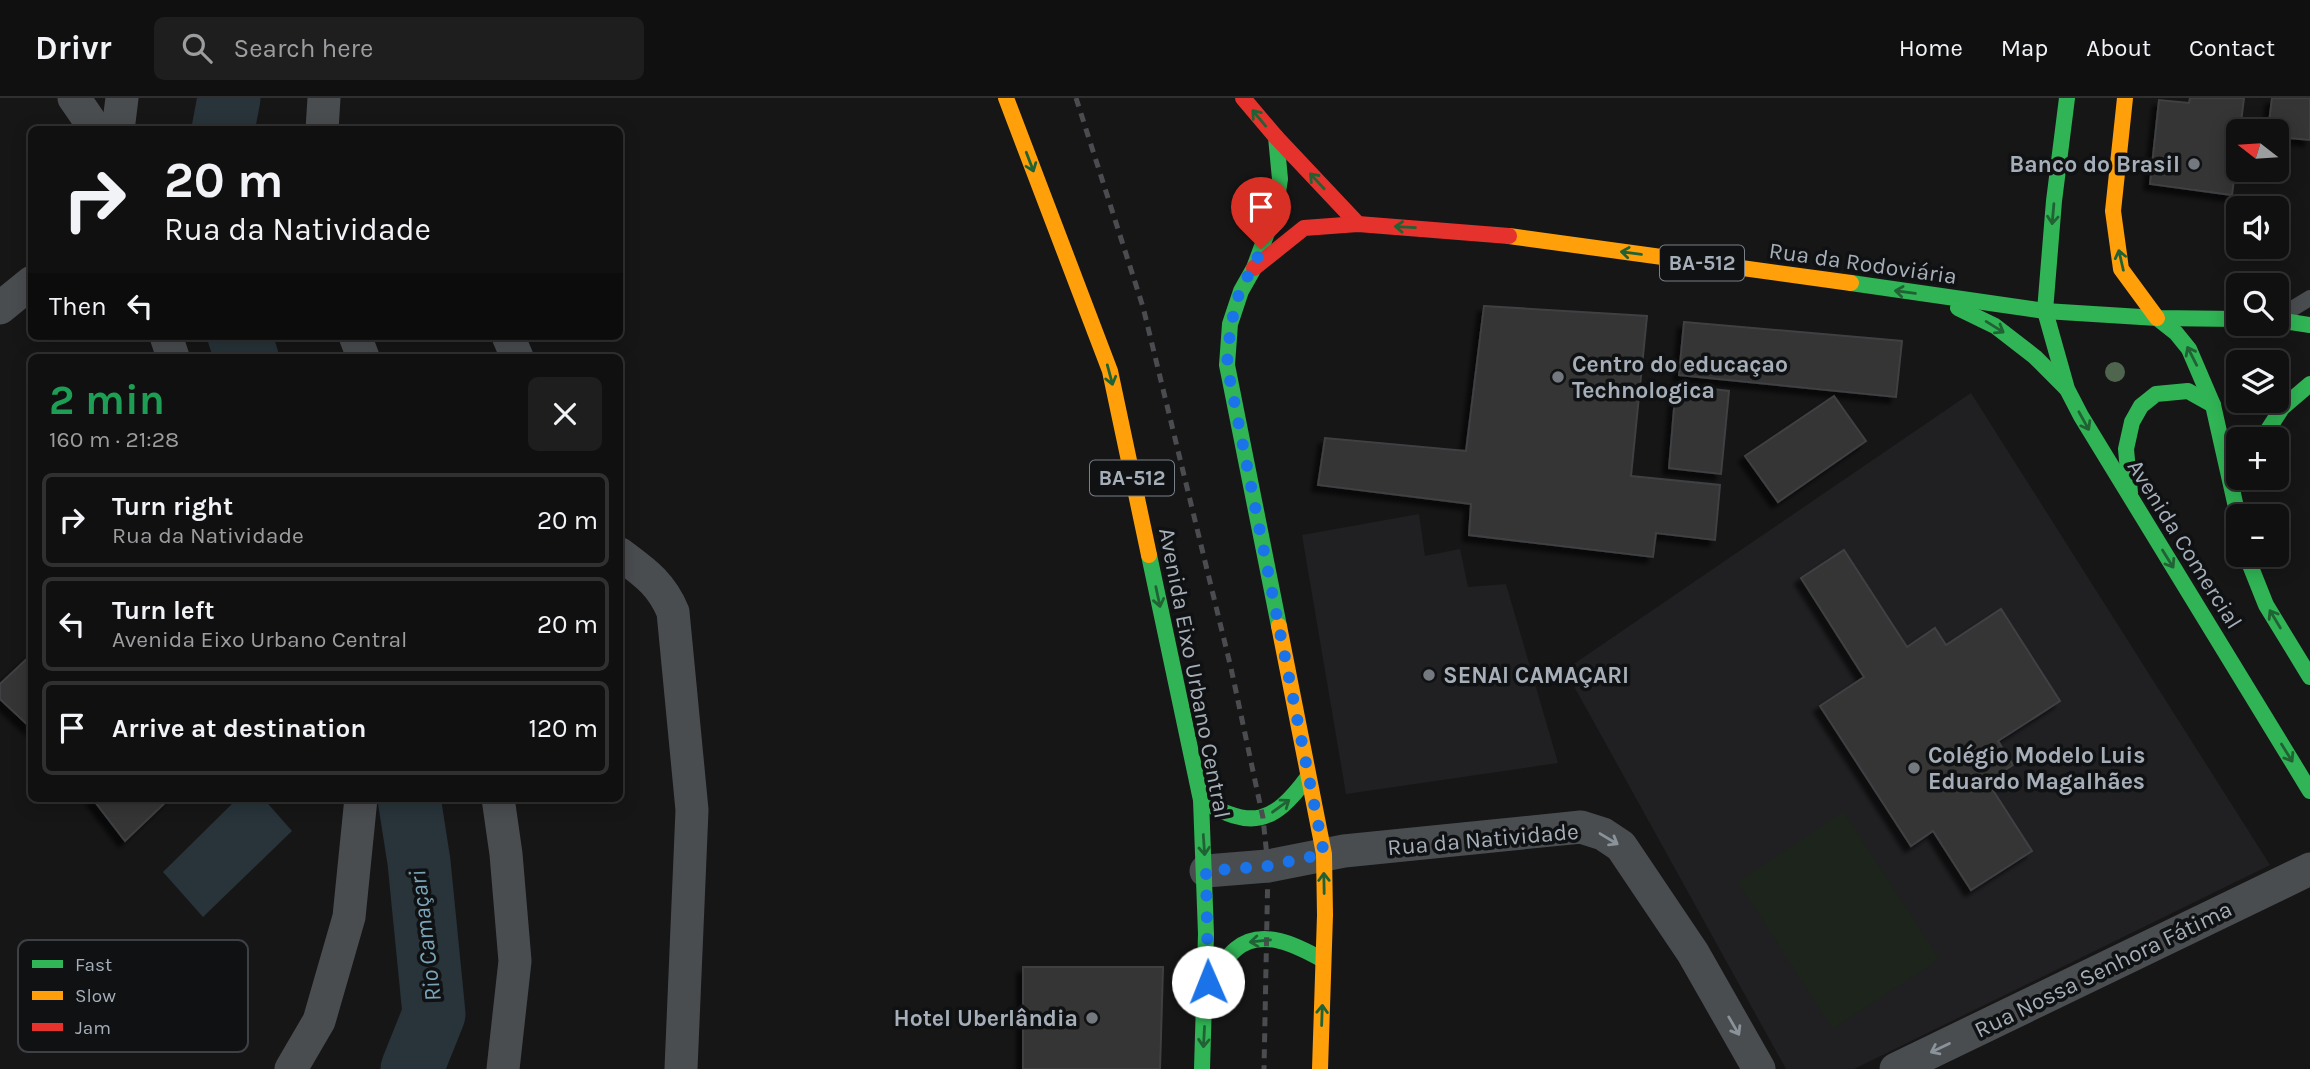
<!DOCTYPE html>
<meta charset="utf-8">
<style>
:root{--surface:#101011;--page:#1e1e1f;--text:#f1f3f6;--muted:#9c9d9f;--line:#303031}
body{margin:0;font-family:Karla,sans-serif;background:var(--page);color:var(--text);height:100vh;display:flex;flex-direction:column;font-size:26px;white-space:nowrap}
*{box-sizing:border-box;margin:0}
p{font-size:23px;color:var(--muted)}
.icon{flex:none;width:38px;height:38px;fill:none;stroke:currentColor;stroke-width:2;stroke-linecap:round;stroke-linejoin:round}
.map{position:relative;flex:1;overflow:hidden}
.details{position:absolute;left:28px;top:256px;width:595px;height:448px;display:flex;flex-direction:column;background:var(--surface);border-radius:10px;box-shadow:0 4px 18px #0003,0 0 0 2px var(--line)}
.details>*{flex:none}
.top-card{position:absolute;left:28px;top:28px;width:595px;height:214px;border-radius:10px;box-shadow:0 4px 18px #0003,0 0 0 2px var(--line);background:#101011;color:var(--text);overflow:hidden}
.needle{width:46px;rotate:287deg}
.controls{position:absolute;left:2226px;top:21px;display:grid;gap:14px}
.controls a{display:grid;place-items:center;width:63px;height:63px;border-radius:10px;background:var(--surface);box-shadow:0 4px 18px #0003,0 0 0 2px var(--line);font-size:35px}
.pin{position:absolute;display:grid;place-items:center;width:60px;height:60px;color:#fff;margin:-72px -30px;border-radius:50% 50% 50% 0;rotate:-45deg;box-shadow:0 0 7px #0007}
.pin .icon{rotate:45deg}
.me{position:absolute;width:77px;margin:-38px;rotate:359deg;stroke-linejoin:round;filter:drop-shadow(0 0 5px #0008)}
.turn{display:flex;align-items:center;gap:24px;height:147px;padding:0 21px;font-size:32px}
.turn .icon{width:91px;height:91px;stroke-width:2.5}
.turn b{display:block;font-size:49px;line-height:60px}
.then{display:flex;align-items:center;height:66px;padding:0 21px;background:#0003;gap:14px;font-size:26px}
.round{display:grid;place-items:center;flex:none;width:74px;height:74px;border-radius:10px;background:var(--page)}
.overview{display:flex;align-items:center;justify-content:space-between;height:119px;padding:0 21px}
h1{font-size:42px;font-weight:700;line-height:52px;color:#1e9e55}
ul{padding:0;list-style:none}
li{display:flex;align-items:center;gap:21px;height:94px;margin:0 14px 10px;padding:0 7px;border:4px solid var(--line);border-radius:10px}
li div{flex:1}
li b{display:block;font-size:26px}
li em{font-style:normal}
header{display:flex;align-items:center;gap:42px;box-sizing:border-box;height:98px;padding:0 35px;background:var(--surface);border-bottom:2px solid var(--line)}
header strong{font-size:33px}
nav{display:flex;gap:38px;margin-inline-start:auto;font-size:24px}
.search{width:490px;height:63px;background:var(--page);display:flex;align-items:center;gap:18px;box-sizing:border-box;padding:0 24px;border-radius:10px;color:var(--muted);font-size:26px}
.map>svg:first-child{display:block}
.built{fill:#202023}
.green{fill:#1c241c}
.water{fill:#28343a}
.lines{fill:none;stroke-linecap:round;stroke-linejoin:round}
.river{stroke:#28343a;stroke-width:63}
.building{fill:#343436;stroke:#3f4143;stroke-width:2;filter:url(#shadow)}
.lane{stroke:#4a4d50;stroke-width:16}
.street{stroke:#4a4d50;stroke-width:33}
.fast{stroke:#30b455;stroke-width:16}
.slow{stroke:#ff9f0a;stroke-width:16}
.jam{stroke:#e5322d;stroke-width:16}
.rail{stroke:#4a4c4f;stroke-width:5;stroke-dasharray:9 7;stroke-linecap:butt}
.tree{fill:#50654e}
.oneway{stroke:#206234}
.oneway2{stroke:#8a929a}
.route{stroke:#1a73e8;stroke-width:12;stroke-dasharray:0 21.6}
.poi-dot{fill:#747980;stroke:#101113;stroke-width:2.5}
.labels{text-anchor:middle;stroke-width:7;stroke-linejoin:round;paint-order:stroke}
.shield{fill:#101113;stroke:#798087;stroke-width:2}
.shield-label{font-size:21px;font-weight:bold;fill:#a6afb9}
.poi-label{font-size:23px;font-weight:bold;fill:#a6afb9;stroke:#101113;text-anchor:start}
.street-label{font-size:23px;fill:#a6afb9;stroke:#101113}
.water-label{font-size:24px;font-style:italic;fill:#7aa4b7;stroke:#101113}
.key{fill:#101113;stroke:#3d4045;stroke-width:2}
.key-label{font-size:19px;fill:#a6afb9}
</style>
<header>
<strong>Drivr</strong>
<div class="search"><svg class="icon" aria-label="search" viewBox="0 0 24 24"><circle cx="10" cy="10" r="6"/><path d="M15 15l6 6"/></svg>Search here</div>
<nav><a>Home</a><a>Map</a><a>About</a><a>Contact</a></nav>
</header>
<div class="map">
<svg width="2310" height="971" viewBox="0 0 2310 971">
<defs>
<filter id="shadow"><feDropShadow dx="-6" dy="6" stdDeviation="2" flood-color="#0009"/></filter>
</defs>
<rect width="100%" height="100%" fill="#161617"/>
<!-- built -->
<g class="built">
<path d="M1971,295L2270,767L1854,971H1786L1565,572Z"/>
<path d="M1419,416L1425,458L1460,451L1468,489L1506,486L1558,665L1346,696L1302,437Z"/>
</g>
<!-- green -->
<path class="green" d="M1844,714L1939,861L1833,931L1738,784Z"/>
<!-- water -->
<path class="water" d="M238,700H263L292,733L203,819L163,774Z"/>
<g class="lines">
<!-- river -->
<g class="river">
<path d="M223,32L229,0"/>
<path d="M239,238L247,259"/>
<path d="M409,700L419,764L434,916L412,971"/>
</g>
</g>
<!-- building -->
<g class="building">
<path d="M2190,0H2244L2232,97L2150,86L2159,2L2189,5Z"/>
<path d="M2272,0H2310V42L2277,39V33H2268Z"/>
<path d="M1484,208L1647,218L1631,378L1720,387L1715,442L1656,435L1653,459L1469,437L1471,406L1318,387L1325,340L1466,353Z"/>
<path d="M1684,224L1902,243L1896,299L1679,277Z"/>
<path d="M1676,287L1729,293L1721,376L1669,370Z"/>
<path d="M1834,298L1866,343L1778,404L1745,358Z"/>
<path d="M1844,452L1907,549L1935,530L1946,547L2001,511L2060,603L1998,643L2013,667L1987,683L2032,753L1971,792L1933,733L1911,748L1820,608L1864,579L1801,480Z"/>
<path d="M32,556V631L0,601V586Z"/>
<path d="M92,700H170L125,743Z"/>
<path d="M1023,869H1163L1160,971H1023Z"/>
</g>
<g class="lines">
<!-- lane -->
<path class="lane" d="M2282,217L2310,200"/>
<!-- street -->
<g class="street">
<path d="M74,0L96,32"/>
<path d="M118,32L122,0"/>
<path d="M322,32L324,0"/>
<path d="M0,210L32,184"/>
<path d="M166,238L173,259"/>
<path d="M355,238L363,259"/>
<path d="M508,238L517,259"/>
<path d="M620,456C644,474 661,485 673,514L692,712L681,971"/>
<path d="M498,700L506,756L515,863L503,971"/>
<path d="M1206,773L1268,768L1344,753L1581,729L1603,736L1621,748L1693,855L1759,971"/>
<path d="M291,971L319,923L349,819L361,700"/>
<path d="M1896,971L2310,771"/>
</g>
<!-- fast -->
<g class="fast">
<path d="M1276,39L1280,81L1275,113L1254,170L1241,193L1230,226L1227,267L1279,528"/>
<path d="M1851,185L2045,213L2157,220L2238,221"/>
<path d="M1958,210L1995,228L2035,259L2066,290"/>
<path d="M2045,213L2054,103L2067,0"/>
<path d="M2045,213L2067,291L2081,318L2310,693"/>
<path d="M2157,220L2176,235L2189,251L2213,307L2238,418"/>
<path d="M2277,222L2310,227"/>
<path d="M2262,341L2282,310L2310,286"/>
<path d="M2130,395L2126,351L2132,324L2141,308L2156,296L2188,293L2213,307"/>
<path d="M1149,457L1201,702L1206,836L1202,971"/>
<path d="M2246,457L2266,507L2310,579"/>
<path d="M1201,702C1251,732 1273,726 1307,680"/>
<path d="M1207,884C1217,873 1225,860 1236,851C1262,829 1298,848 1323,862"/>
</g>
<!-- slow -->
<g class="slow">
<path d="M1006,0L1110,273L1149,457"/>
<path d="M2125,0L2113,113L2121,171L2157,220"/>
<path d="M1509,138L1851,185"/>
<path d="M1279,528L1324,756L1325,817L1320,971"/>
</g>
<!-- jam -->
<g class="jam">
<path d="M1243,0L1276,39L1358,126"/>
<path d="M1254,170L1304,130L1358,126L1509,138"/>
</g>
<!-- rail -->
<path class="rail" d="M1076,0L1143,209L1231,570L1263,720L1268,768L1264,971"/>
</g>
<!-- trees -->
<circle class="tree" cx="2115" cy="274" r="10"/>
<!-- one-way arrows -->
<defs><path id="oneway-shaft" d="M-6 0H5M1.5-3L5.5 0L1.5 3" fill="none" stroke-width="1.6" stroke-linecap="round" stroke-linejoin="round" transform="scale(1.75)"/></defs>
<g class="oneway">
<use href="#oneway-shaft" transform="translate(1259 20) rotate(-130)"/>
<use href="#oneway-shaft" transform="translate(1030 64) rotate(69)"/>
<use href="#oneway-shaft" transform="translate(1317 83) rotate(-133)"/>
<use href="#oneway-shaft" transform="translate(2053 116) rotate(95)"/>
<use href="#oneway-shaft" transform="translate(1405 129) rotate(-177)"/>
<use href="#oneway-shaft" transform="translate(1631 155) rotate(-172)"/>
<use href="#oneway-shaft" transform="translate(2121 162) rotate(-103)"/>
<use href="#oneway-shaft" transform="translate(1905 194) rotate(-172)"/>
<use href="#oneway-shaft" transform="translate(1995 229) rotate(32)"/>
<use href="#oneway-shaft" transform="translate(2192 258) rotate(-117)"/>
<use href="#oneway-shaft" transform="translate(1110 277) rotate(75)"/>
<use href="#oneway-shaft" transform="translate(2084 323) rotate(61)"/>
<use href="#oneway-shaft" transform="translate(2168 461) rotate(58)"/>
<use href="#oneway-shaft" transform="translate(1158 499) rotate(78)"/>
<use href="#oneway-shaft" transform="translate(2275 521) rotate(-121)"/>
<use href="#oneway-shaft" transform="translate(2287 655) rotate(58)"/>
<use href="#oneway-shaft" transform="translate(1281 708) rotate(-36)"/>
<use href="#oneway-shaft" transform="translate(1204 747) rotate(86)"/>
<use href="#oneway-shaft" transform="translate(1324 785) rotate(-91)"/>
<use href="#oneway-shaft" transform="translate(1260 843) rotate(174)"/>
<use href="#oneway-shaft" transform="translate(1322 917) rotate(-88)"/>
<use href="#oneway-shaft" transform="translate(1204 939) rotate(93)"/>
</g>
<g class="oneway2">
<use href="#oneway-shaft" transform="translate(1609 741) rotate(31)"/>
<use href="#oneway-shaft" transform="translate(1734 928) rotate(60)"/>
<use href="#oneway-shaft" transform="translate(1940 950) rotate(154)"/>
</g>
<g class="lines">
<!-- route -->
<path class="route" d="M1208,884L1206,773L1268,768L1324,756L1227,267C1229,242 1231,220 1239,196C1245,181 1255,167 1261,151"/>
</g>
<!-- markers -->
<g class="poi-dot">
<circle cx="2194" cy="66" r="7"/>
<circle cx="1558" cy="279" r="7"/>
<circle cx="1429" cy="577" r="7"/>
<circle cx="1914" cy="670" r="7"/>
<circle cx="1092" cy="920" r="7"/>
</g>
<g class="labels">
<!-- shield labels -->
<g class="shield">
<rect x="1660" y="147.5" width="84" height="35" rx="5"/>
<rect x="1090" y="362.5" width="84" height="35" rx="5"/>
</g>
<g class="shield-label">
<text x="1702" y="172">BA-512</text>
<text x="1132" y="387">BA-512</text>
</g>
<!-- poi labels -->
<g class="poi-label">
<text x="2180" y="74" text-anchor="end">Banco do Brasil</text>
<text x="1572" y="274">Centro do educaçao<tspan x="1572" dy="26">Technologica</tspan></text>
<text x="1443" y="585">SENAI CAMAÇARI</text>
<text x="1928" y="665">Colégio Modelo Luis<tspan x="1928" dy="26">Eduardo Magalhães</tspan></text>
<text x="1078" y="928" text-anchor="end">Hotel Uberlândia</text>
</g>
<!-- street labels -->
<g class="street-label">
<text transform="translate(1863 165) rotate(8)" y="8">Rua da Rodoviária</text>
<text transform="translate(2185 446) rotate(58)" y="8">Avenida Comercial</text>
<text transform="translate(1195 575) rotate(79)" y="8">Avenida Eixo Urbano Central</text>
<text transform="translate(1483 741) rotate(-5)" y="8">Rua da Natividade</text>
<text transform="translate(2103 871) rotate(-26)" y="8">Rua Nossa Senhora Fátima</text>
</g>
<!-- water labels -->
<g class="water-label">
<text transform="translate(425 838) rotate(-97)" y="8">Rio Camaçari</text>
</g>
</g>
<!-- legend -->
<rect x="18" y="842" width="230" height="112" rx="10" class="key"/>
<rect x="32" y="862" width="31" height="8" fill="#30b455"/>
<rect x="32" y="893" width="31" height="9" fill="#ff9f0a"/>
<rect x="32" y="925" width="31" height="8" fill="#e5322d"/>
<g class="key-label">
<text x="75" y="873">Fast</text>
<text x="75" y="904">Slow</text>
<text x="75" y="936">Jam</text>
</g>
</svg>
<div class="controls">
<a><svg class="needle" viewBox="-14 -14 28 28"><path d="M0-13l5 13h-10z" fill="#e53935"/><path d="M0 13l5-13h-10z" fill="#9c9d9f"/></svg></a>
<a><svg class="icon" aria-label="sound" viewBox="0 0 24 24"><path d="M4 9h4l5-4v14l-5-4H4zM17 9q2 3 0 6"/></svg></a>
<a><svg class="icon" aria-label="search" viewBox="0 0 24 24"><circle cx="10" cy="10" r="6"/><path d="M15 15l6 6"/></svg></a>
<a><svg class="icon" aria-label="layers" viewBox="0 0 24 24"><path d="M12 4l9 5-9 5-9-5zM3 14l9 5 9-5"/></svg></a>
<a>+</a>
<a>−</a>
</div>
<div class="pin" style="left:1261px;top:151px;background:#d93025"><svg class="icon" aria-label="arrive" viewBox="0 0 24 24"><path d="M6 21V4h12l-3 4 3 4H6"/></svg></div>
<svg class="me" style="left:1208px;top:884px" viewBox="-20 -20 40 40"><circle r="19" fill="#fff"/><path d="M0-13L10 11 0 6-10 11z" fill="#1a73e8"/></svg>
<div class="top-card">
<div class="turn"><svg class="icon" aria-label="right" viewBox="0 0 24 24"><path d="M7 20v-9h11M14 6l5 5-5 5"/></svg><div><b>20 m</b>Rua da Natividade</div></div>
<div class="then">Then<svg class="icon" aria-label="left" viewBox="0 0 24 24"><path d="M17 20v-9H6M10 6l-5 5 5 5"/></svg></div>
</div>
<section class="details">
<div class="overview"><div><h1>2 min</h1><p>160 m · 21:28</p></div><a class="round"><svg class="icon" aria-label="close" viewBox="0 0 24 24"><path d="M6 6l12 12M18 6L6 18"/></svg></a></div>
<ul>
<li><svg class="icon" aria-label="right" viewBox="0 0 24 24"><path d="M7 20v-9h11M14 6l5 5-5 5"/></svg><div><b>Turn right</b><p>Rua da Natividade</p></div><em>20 m</em></li>
<li><svg class="icon" aria-label="left" viewBox="0 0 24 24"><path d="M17 20v-9H6M10 6l-5 5 5 5"/></svg><div><b>Turn left</b><p>Avenida Eixo Urbano Central</p></div><em>20 m</em></li>
<li><svg class="icon" aria-label="arrive" viewBox="0 0 24 24"><path d="M6 21V4h12l-3 4 3 4H6"/></svg><div><b>Arrive at destination</b></div><em>120 m</em></li>
</ul>
</section>
</div>
